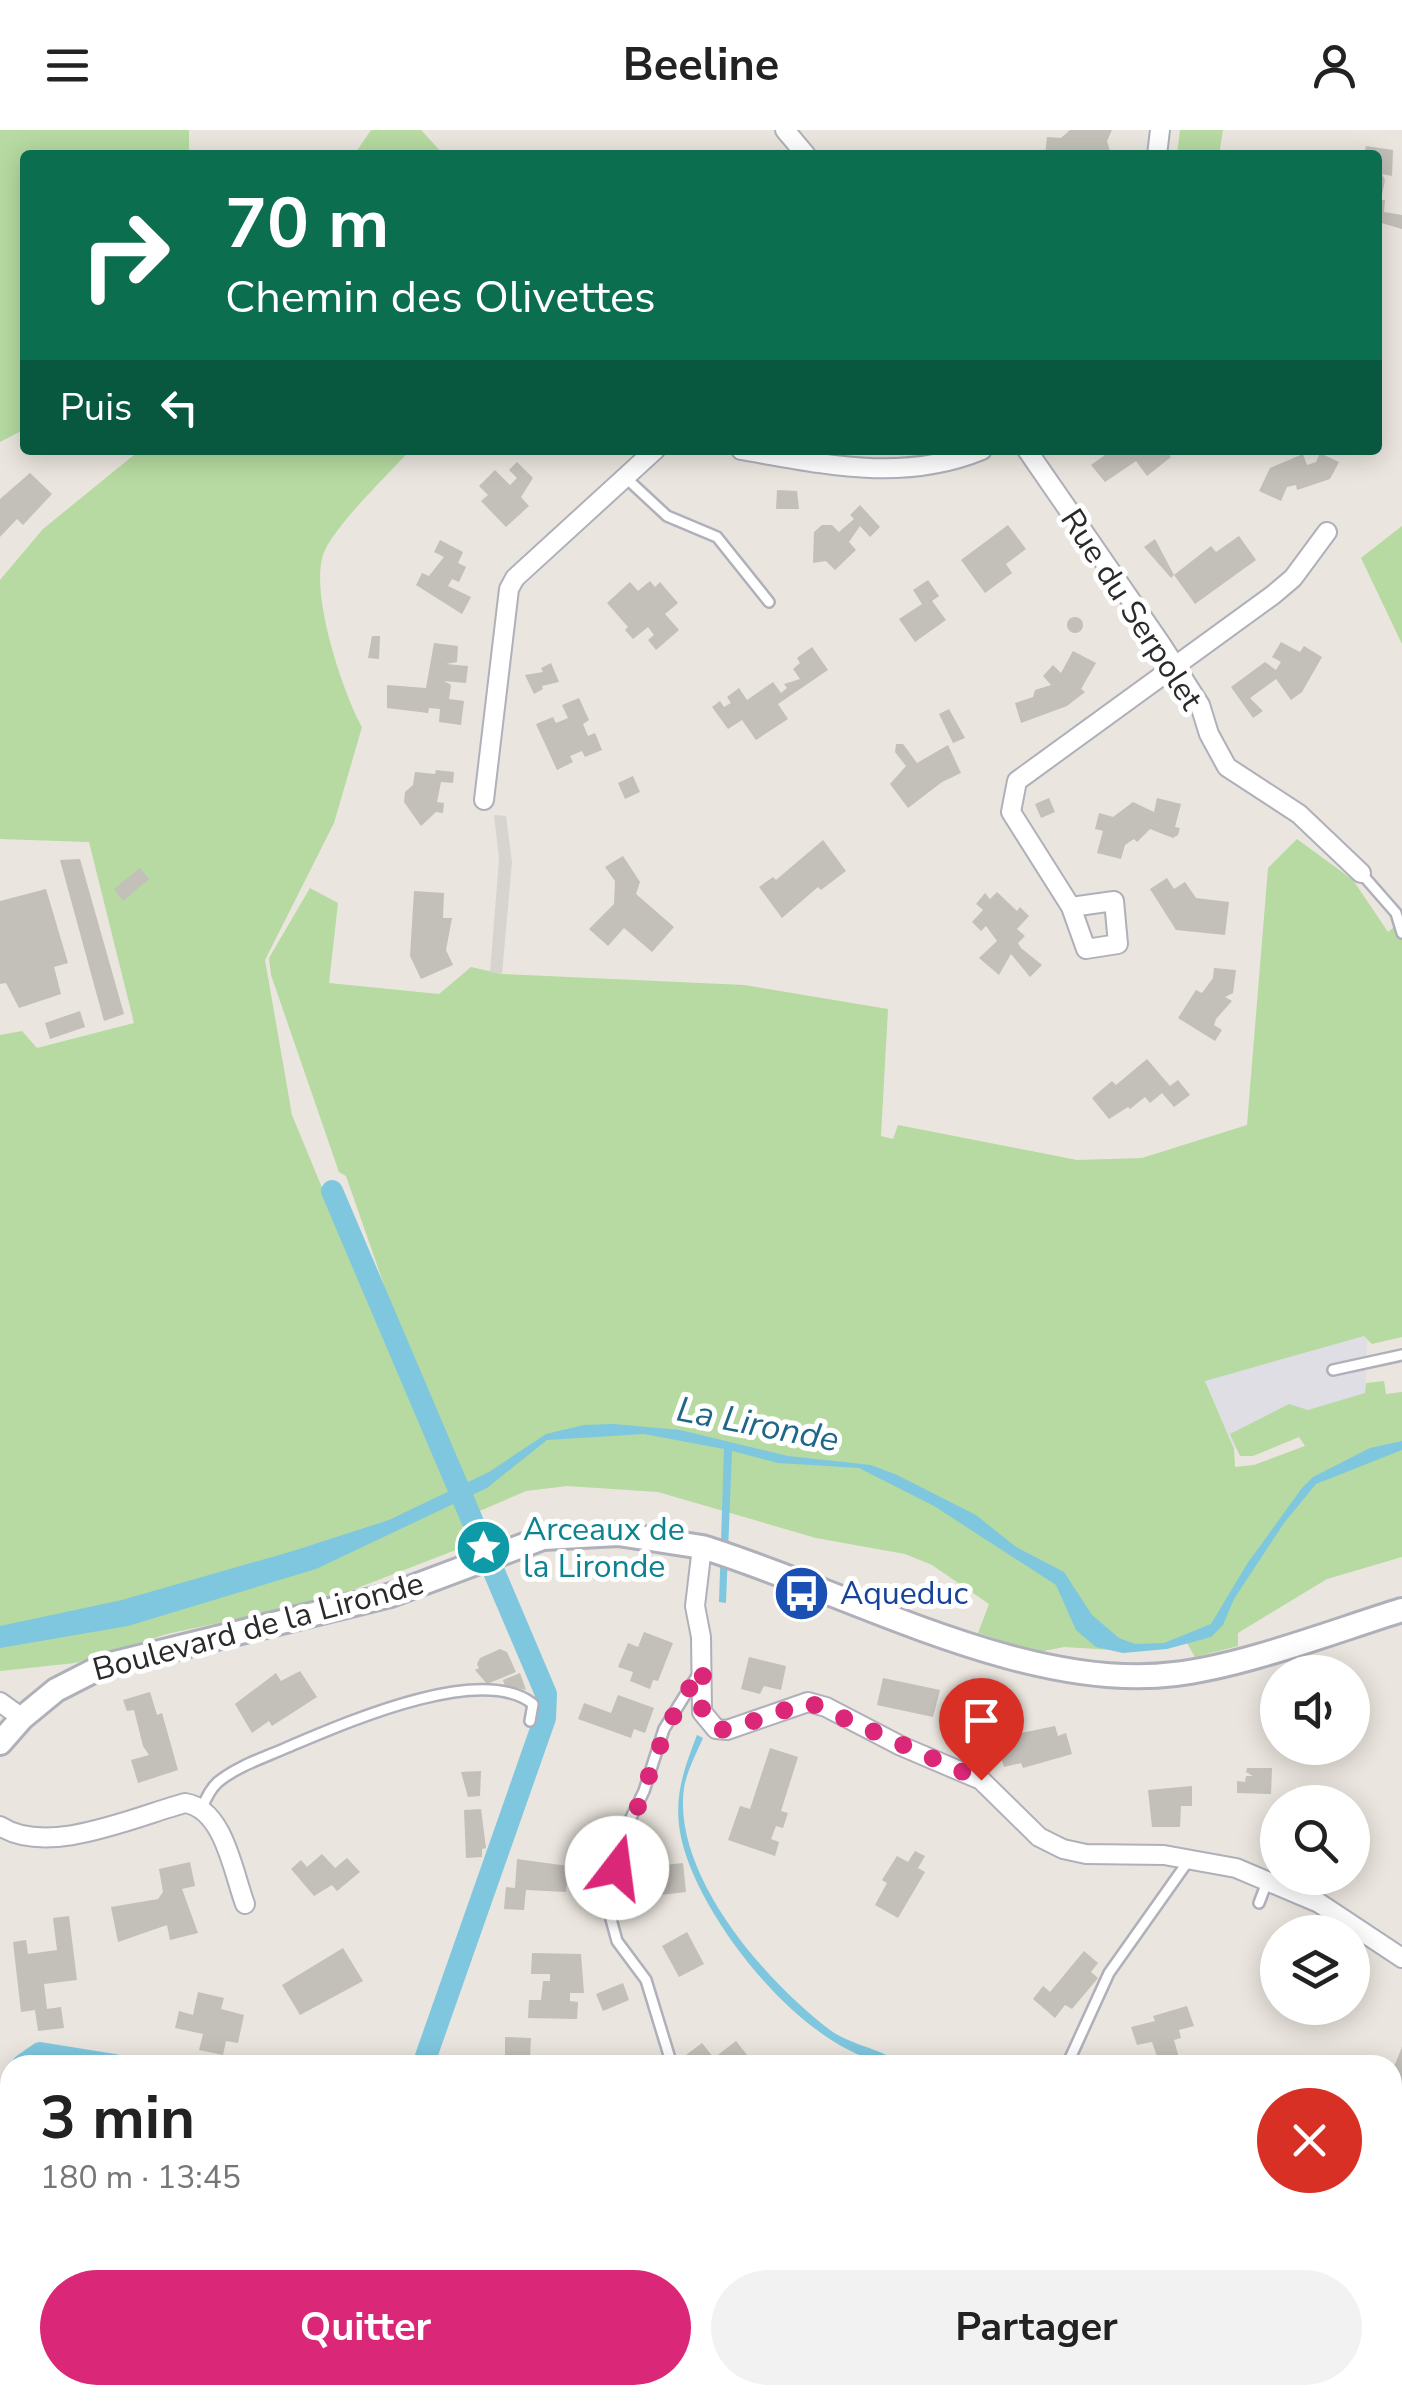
<!DOCTYPE html>
<html lang="fr">
<meta charset="utf-8">
<style>
:root{--surface:#fff;--page:#f2f2f2;--text:#222;--muted:#767676;--accent:#db2777}
body{margin:0;font-family:"Nunito Sans",sans-serif;background:var(--page);color:var(--text);height:100vh;display:flex;flex-direction:column;font-size:38px;white-space:nowrap}
*{box-sizing:border-box;margin:0}
p{font-size:32px;color:var(--muted)}
.icon{flex:none;width:55px;height:55px;fill:none;stroke:currentColor;stroke-width:2;stroke-linecap:round;stroke-linejoin:round}
.map{position:relative;flex:1;overflow:hidden}
.drawer{position:absolute;left:0px;top:1925px;width:1402px;height:350px;display:flex;flex-direction:column;background:var(--surface);border-radius:30px 30px 0 0;box-shadow:0 5px 25px #0003}
.drawer>*{flex:none}
.guide{position:absolute;left:20px;top:20px;width:1362px;height:305px;border-radius:10px;box-shadow:0 5px 25px #0003;background:#0b6e4f;color:#fff;overflow:hidden}
.buttons{position:absolute;left:1260px;top:1525px;display:grid;gap:20px}
.buttons a{display:grid;place-items:center;width:110px;height:110px;border-radius:50%;background:var(--surface);box-shadow:0 5px 25px #0003;font-size:50px}
.pin{position:absolute;display:grid;place-items:center;width:85px;height:85px;color:#fff;margin:-102px -42px;border-radius:50% 50% 50% 0;rotate:-45deg;box-shadow:0 0 10px #0007}
.pin .icon{rotate:45deg}
.me{position:absolute;width:110px;margin:-55px;rotate:15deg;stroke-linejoin:round;filter:drop-shadow(0 0 8px #0008)}
.turn{display:flex;align-items:center;gap:35px;height:210px;padding:0 40px;font-size:45px}
.turn .icon{width:130px;height:130px;stroke-width:2.5}
.turn b{display:block;font-size:70px;line-height:85px}
.then{display:flex;align-items:center;height:95px;padding:0 40px;background:#0003;gap:20px;font-size:38px}
.round{display:grid;place-items:center;flex:none;width:105px;height:105px;border-radius:52px;background:var(--page)}
.summary{display:flex;align-items:center;justify-content:space-between;height:170px;padding:0 40px}
h1{font-size:60px;font-weight:700;line-height:75px}
.primary-button{display:flex;gap:20px;margin-top:auto;padding:20px 40px}
.primary-button a{flex:1;height:115px;border-radius:60px;background:var(--accent);color:#fff;font-size:40px;font-weight:700;line-height:115px;text-align:center}
.primary-button a+a{background:var(--page);color:var(--text)}
header{display:flex;justify-content:space-between;align-items:center;height:130px;padding:0 40px;background:var(--surface);font-size:45px;font-weight:700}
.map>svg:first-child{display:block}
.industrial{fill:#dfdee4}
.green{fill:#b6daa1}
.plaza{fill:#d7d4d0}
.water{fill:#7ec7df}
.lines{fill:none;stroke-linecap:round;stroke-linejoin:round}
.canal{stroke:#7ec7df;stroke-width:22}
.building{fill:#c3bfb9}
.lane-casing{stroke:#afb0b9;stroke-width:14}
.street-casing{stroke:#afb0b9;stroke-width:22}
.secondary-casing{stroke:#afb0b9;stroke-width:28}
.lane{stroke:#fff;stroke-width:9}
.street{stroke:#fff;stroke-width:18}
.secondary{stroke:#fff;stroke-width:22}
.route{stroke:#db2777;stroke-width:18;stroke-dasharray:0 32.4}
.labels{text-anchor:middle;stroke-width:10;stroke-linejoin:round;paint-order:stroke}
.street-label{font-size:32px;fill:#2a2a2a;stroke:#fff}
.culture-label{font-size:32px;fill:#0d838f;stroke:#fff;text-anchor:start}
.transit-label{font-size:32px;fill:#164399;stroke:#fff;text-anchor:start}
.water-label{font-size:35px;font-style:italic;fill:#1e678a;stroke:#fff}
</style>
<header><svg class="icon" aria-label="menu" viewBox="0 0 24 24"><path d="M4 6h16M4 12h16M4 18h16"/></svg>Beeline<svg class="icon" aria-label="person" viewBox="0 0 24 24"><circle cx="12" cy="8" r="4"/><path d="M4 21q1-7 8-7t8 7"/></svg></header>
<div class="map">
<svg width="1402" height="2275" viewBox="0 0 1402 2275">
<rect width="100%" height="100%" fill="#eae5de"/>
<!-- industrial -->
<path class="industrial" d="M1368,1202L1366,1228L1353,1233L1354,1238L1366,1240V1263L1303,1301L1234,1319L1205,1250Z"/>
<!-- green -->
<g class="green">
<path d="M0,0H189V25H25V299L0,312Z"/>
<path d="M371,0H421L444,25H354Z"/>
<path d="M1180,0H1223L1219,25H1177Z"/>
<path d="M140,320H410C387,346 339,391 325,420C307,457 343,563 362,597L334,693L265,830L292,985L365,1162L384,1155L346,1046L339,1042L271,845L269,828L310,758L338,773L329,853L439,864L471,837L502,844L744,855L888,879L881,1006L893,1009L898,995L1077,1030L1142,1028L1247,995L1268,738L1297,709L1353,750L1388,802L1402,790V1207L1372,1214L1364,1206L1205,1251L1234,1319L1235,1337L1254,1335L1305,1316L1299,1307L1253,1326H1240L1230,1304L1289,1274L1308,1280L1365,1263L1366,1253L1384,1251L1386,1264L1402,1262V1427L1327,1449L1238,1503V1516L1195,1527L1187,1513L1129,1521L1064,1517L1039,1522L978,1503L989,1474L932,1435L905,1424L816,1408L658,1362L567,1356L526,1361L461,1389L466,1416L329,1469L167,1504L75,1533L0,1541V905L22,901L37,918L134,893L89,712L0,709V450L43,399Z"/>
<path d="M1402,396V514L1361,428Z"/>
</g>
<!-- plaza -->
<path class="plaza" d="M494,685L506,686L512,732L502,844L490,842L499,729Z"/>
<!-- water -->
<g class="water">
<path d="M613,1294L680,1300L788,1326L871,1335L897,1345L976,1385L1016,1417L1064,1442L1092,1485L1119,1508L1135,1514L1164,1513L1211,1494L1247,1434L1302,1358L1313,1347L1370,1318L1402,1311V1320L1316,1354L1284,1393L1234,1469L1223,1495L1211,1507L1167,1519L1123,1523L1096,1517L1076,1500L1056,1455L934,1376L859,1338L778,1333L732,1321L726,1473L719,1472L724,1319L644,1304L547,1310L487,1358L316,1439L128,1496L0,1518V1496L122,1470L293,1421L389,1390L489,1342L546,1304L584,1295Z"/>
<path d="M697,1605L703,1608C696,1624 687,1641 684,1658C672,1745 766,1852 830,1900C850,1915 889,1921 903,1935C812,1935 694,1785 680,1702C674,1665 684,1639 697,1605Z"/>
</g>
<g class="lines">
<!-- canal -->
<g class="canal">
<path d="M332,1061L546,1564L545,1588L423,1935"/>
<path d="M23,1935L40,1923L115,1935"/>
<path d="M82,2265L85,2275"/>
</g>
</g>
<!-- building -->
<g class="building">
<path d="M1070,0H1112L1107,11L1111,25H1045L1047,7L1061,8Z"/>
<path d="M1366,16L1393,20L1392,46L1382,44L1385,50L1381,70H1385L1384,82L1402,85V99L1378,92V25H1364Z"/>
<path d="M1112,320H1144L1142,324L1148,320H1166L1171,327L1147,346L1136,331L1105,352L1091,335Z"/>
<path d="M1320,323L1339,332L1330,349L1297,360L1296,355L1287,357L1281,371L1259,361L1270,338L1303,324L1307,335L1316,332Z"/>
<path d="M517,332L533,348L521,367L529,376L506,397L481,371L488,365L479,356L495,340L510,355L517,348L509,340Z"/>
<path d="M30,343L52,364L23,395L17,389L0,407V369Z"/>
<path d="M777,360L797,361L799,379H776Z"/>
<path d="M860,375L880,397L870,407L860,396L849,412L856,420L835,440L826,431L813,433L814,402L822,395H832L839,402L854,389L850,385Z"/>
<path d="M1008,395L1026,419L1006,434L1012,443L985,463L961,430Z"/>
<path d="M1239,406L1256,430L1195,474L1174,445L1211,416L1216,422Z"/>
<path d="M1155,409L1174,445L1171,448L1144,417Z"/>
<path d="M440,410L463,422L458,433L466,437L459,452L452,449L448,456L471,467L462,484L416,455L422,443L429,446L444,427L434,422Z"/>
<path d="M928,450L939,466L932,471L946,490L915,512L899,489L922,474L913,460Z"/>
<path d="M650,451L655,457L660,452L678,473L665,484L679,500L656,520L648,510L654,505L648,497L633,509L625,500L628,497L607,473L630,452L638,461Z"/>
<circle cx="1075" cy="495" r="8"/>
<path d="M372,506H380L379,529L368,528Z"/>
<path d="M1281,512L1300,522L1304,516L1322,527L1302,562L1291,570L1276,549L1250,568L1263,581L1253,588L1231,557L1265,532L1276,540L1281,532L1272,527Z"/>
<path d="M434,513L458,516L457,532L446,534L468,536L466,553L444,551L451,555L449,569L464,571L461,595L439,592L440,579L429,578L428,583L387,578V555L426,558Z"/>
<path d="M812,517L828,540L778,574L788,589L756,610L742,590L728,599L712,577L720,571L724,577L731,573L727,567L739,558L747,570L773,552L781,563L787,558L784,554L800,549L793,539L800,533L797,528Z"/>
<path d="M1073,521L1096,533L1081,559L1085,562L1067,576L1021,593L1015,573L1033,567L1035,560L1051,555L1043,546L1053,535L1061,543Z"/>
<path d="M551,533L559,552L542,556L543,559L534,564L525,545L543,542L541,538Z"/>
<path d="M579,568L589,590L583,594L588,606L595,603L602,620L585,627L582,621L570,626L573,632L557,640L536,594L553,587L556,593L568,588L562,575Z"/>
<path d="M949,579L965,608L953,613L939,584Z"/>
<path d="M896,614H903L917,633L948,615L961,643L942,652L908,678L890,654L906,636L895,622Z"/>
<path d="M436,640L454,642L453,653L441,652L437,672L444,673L443,683L436,682L421,696L404,672L405,662L413,655L415,642L435,644Z"/>
<path d="M633,646L640,662L625,669L618,653Z"/>
<path d="M1049,668L1055,682L1041,688L1035,674Z"/>
<path d="M1157,668L1181,674L1175,697L1180,698L1178,705L1173,708L1150,699L1137,712L1134,709L1125,715L1121,729L1097,723L1103,701L1095,699L1099,683L1113,687L1133,672L1154,682Z"/>
<path d="M823,710L846,741L821,760L818,757L782,788L759,757L773,747L776,750Z"/>
<path d="M623,726L640,752L636,764L674,797L652,822L624,798L608,816L589,799L614,774L615,751L605,737Z"/>
<path d="M80,729L124,884L104,891L60,730Z"/>
<path d="M140,738L149,749L123,771L114,759Z"/>
<path d="M1167,748L1174,759L1185,752L1196,768L1229,772L1225,805L1176,800L1150,759Z"/>
<path d="M46,759L68,833L54,837L61,864L19,878L6,853L0,854V771Z"/>
<path d="M414,761L444,763L443,788H452L446,820L453,835L421,849L410,826Z"/>
<path d="M997,762L1017,781L1020,777L1029,786L1017,799L1025,806L1018,813L1021,818L1042,835L1030,847L1011,824L999,845L979,828L997,811L986,796L981,801L972,792L983,780L976,774L985,763L990,769Z"/>
<path d="M1214,838L1236,840L1233,863L1225,867L1232,871L1216,889L1214,895L1222,900L1215,911L1178,888L1196,860L1202,863L1213,848Z"/>
<path d="M80,881L85,897L50,909L45,893Z"/>
<path d="M1147,929L1170,956L1178,950L1190,965L1174,977L1162,963L1150,973L1145,967L1130,979L1128,977L1109,989L1092,968L1112,951L1116,955Z"/>
<path d="M644,1502L673,1513L658,1551L653,1550L650,1559L630,1551L633,1542L618,1537L628,1513L638,1517Z"/>
<path d="M500,1519L507,1522L516,1542L487,1554L475,1540L479,1538L477,1534L480,1528Z"/>
<path d="M749,1527L786,1536L781,1560L764,1556L760,1564L741,1559Z"/>
<path d="M300,1541L317,1567L272,1596L269,1591L252,1603L235,1574L276,1543L281,1551Z"/>
<path d="M520,1543L526,1560L505,1556L503,1550Z"/>
<path d="M883,1548L940,1560L933,1587L877,1575Z"/>
<path d="M150,1562L157,1585L162,1583L178,1640L138,1653L131,1630L149,1625L143,1616L134,1580L127,1581L123,1570Z"/>
<path d="M618,1565L654,1578L645,1603L634,1599L631,1608L578,1589L584,1573L611,1583Z"/>
<path d="M1055,1596L1058,1606L1066,1603L1072,1624L1023,1638L1021,1633L1004,1637L997,1614L1007,1611L1006,1606Z"/>
<path d="M770,1618L798,1627L781,1681L788,1683L783,1698L776,1696L771,1709L779,1712L775,1726L728,1710L740,1676L750,1679Z"/>
<path d="M1247,1638H1272L1271,1664L1237,1663V1651L1245,1652L1246,1646H1253L1246,1642Z"/>
<path d="M481,1641L480,1666L468,1667L461,1642Z"/>
<path d="M1192,1656V1676H1181L1180,1697H1152L1148,1660Z"/>
<path d="M481,1679L486,1718L482,1719V1727L466,1728L464,1680Z"/>
<path d="M915,1721L925,1726L918,1738L925,1742L898,1788L875,1775L887,1753L882,1750L897,1726L908,1732Z"/>
<path d="M322,1724L335,1738L347,1728L360,1742L337,1761L332,1755L314,1766L291,1739L301,1730L307,1737Z"/>
<path d="M517,1729L568,1736L566,1762L526,1760L524,1780L504,1779L506,1757L515,1758Z"/>
<path d="M190,1732L195,1756L182,1759L198,1803L170,1810L167,1795L118,1812L111,1777L158,1769L163,1762L159,1739Z"/>
<path d="M683,1733L686,1762L652,1766L651,1756L640,1757L637,1738Z"/>
<path d="M69,1786L77,1850L44,1854L47,1879L61,1877L64,1898L38,1901L35,1880L21,1882L13,1812L26,1810L28,1824L57,1820L53,1788Z"/>
<path d="M687,1802L704,1834L679,1847L662,1816Z"/>
<path d="M343,1818L363,1851L300,1885L282,1855Z"/>
<path d="M1084,1821L1098,1833L1091,1842L1098,1848L1072,1879L1065,1875L1055,1888L1033,1869L1043,1856L1050,1862Z"/>
<path d="M532,1823L581,1824L584,1863H570V1871L578,1872L577,1889L528,1888L529,1870H541L543,1851H550V1844H531Z"/>
<path d="M623,1853L629,1870L603,1881L596,1864Z"/>
<path d="M198,1862L224,1868L221,1879L244,1885L238,1913L226,1911L223,1925L199,1920L203,1904L175,1898L179,1881L193,1885Z"/>
<path d="M1187,1876L1194,1896L1179,1900L1181,1908L1174,1910L1181,1935H1160L1152,1912L1137,1915L1131,1897L1155,1891L1153,1886Z"/>
<path d="M505,1907L531,1908L530,1927L505,1926Z"/>
<path d="M736,1911L755,1935H687L682,1928L702,1913L714,1928Z"/>
<path d="M1402,1917V1955L1396,1969L1392,1968V1950L1396,1941L1393,1939Z"/>
<path d="M0,1980H4L8,2015L0,2016Z"/>
<path d="M10,2163V2200L0,2203V2174L6,2173L5,2165Z"/>
<path d="M222,2265H278V2275H224Z"/>
<path d="M400,2265H451L454,2275H389L387,2270Z"/>
<path d="M526,2265H566L571,2267L569,2275H522Z"/>
<path d="M1316,2265H1344L1340,2271L1345,2275H1308Z"/>
</g>
<g class="lines">
<defs>
<g id="lane">
<path d="M625,347L667,386L717,407L769,472"/>
<path d="M1361,743L1396,783L1402,803"/>
<path d="M1333,1240L1402,1225"/>
<path d="M202,1678C206,1668 210,1659 218,1652C237,1636 266,1627 288,1617C343,1594 481,1532 533,1574L530,1591"/>
<path d="M1259,1773L1267,1752"/>
<path d="M672,1935L646,1850L617,1811L611,1789L612,1758L628,1694L644,1661L664,1599L697,1546"/>
<path d="M1067,1935L1109,1843L1189,1730"/>
<path d="M346,2265V2275"/>
<path d="M582,2273L586,2265"/>
</g>
<g id="street">
<path d="M785,0L806,25"/>
<path d="M1157,25L1160,0"/>
<path d="M741,320C823,334 902,353 982,320"/>
<path d="M1027,320L1161,514L1200,575L1209,604L1227,637L1299,684L1361,743"/>
<path d="M484,670L509,459L515,448L655,320"/>
<path d="M1071,777L1114,771L1118,814L1086,819L1071,777L1011,682L1017,651L1273,465L1293,448L1327,402"/>
<path d="M702,1417L695,1476L701,1507L702,1582L716,1599L727,1600L808,1572L826,1577L901,1616L981,1650L1039,1707L1063,1719L1086,1724L1164,1725L1236,1738L1319,1773L1402,1828"/>
<path d="M0,1572L22,1588"/>
<path d="M0,1696C47,1727 134,1687 185,1673C224,1679 233,1742 245,1774"/>
<path d="M0,2234L10,2230"/>
<path d="M866,2265L898,2275"/>
</g>
<path id="secondary" d="M0,1613L22,1588L56,1560L103,1536L391,1465L543,1408L618,1404L702,1417C846,1461 1025,1563 1175,1544C1244,1536 1334,1501 1402,1480"/>
</defs>
<!-- lane casing -->
<use href="#lane" class="lane-casing"/>
<!-- street casing -->
<use href="#street" class="street-casing"/>
<!-- secondary casing -->
<use href="#secondary" class="secondary-casing"/>
<!-- lane -->
<use href="#lane" class="lane"/>
<!-- street -->
<use href="#street" class="street"/>
<!-- secondary -->
<use href="#secondary" class="secondary"/>
</g>
<g class="lines">
<!-- route -->
<path class="route" d="M617,1738C624,1709 636,1684 645,1657C663,1606 672,1582 703,1538L702,1582L716,1599L728,1600L808,1572L981,1650"/>
</g>
<!-- icons -->
<defs>
<symbol id="sight-disc" viewBox="-11 -11 22 22"><circle r="9.5" fill="#0f9aa8" stroke="#fff"/><path d="M0-6L1.8-2.2L6-1.7L2.9 1.2L3.7 5.4L0 3.3L-3.7 5.4L-2.9 1.2L-6-1.7L-1.8-2.2Z" fill="#fff"/></symbol>
<symbol id="bus-disc" viewBox="-11 -11 22 22"><circle r="9.5" fill="#1a4fb4" stroke="#fff"/><path d="M-5-6H5V4H4V6H2V4H-2V6H-4V4H-5ZM-3.5-4V0h7V-4ZM-3.5 1.2v1.5H-2V1.2ZM2 1.2v1.5H3.5V1.2Z" fill="#fff"/></symbol>
</defs>
<g fill-rule="evenodd">
<use href="#sight-disc" x="452" y="1386" width="63" height="63"/>
<use href="#bus-disc" x="770" y="1432" width="63" height="63"/>
</g>
<g class="labels">
<!-- street labels -->
<g class="street-label">
<text transform="translate(1132 479) rotate(57)" y="11">Rue du Serpolet</text>
<text transform="translate(258 1496) rotate(-15)" y="11">Boulevard de la Lironde</text>
</g>
<!-- culture labels -->
<g class="culture-label">
<text x="523" y="1410">Arceaux de<tspan x="523" dy="37">la Lironde</tspan></text>
</g>
<!-- transit labels -->
<g class="transit-label">
<text x="840" y="1474">Aqueduc</text>
</g>
<!-- water labels -->
<g class="water-label">
<text transform="translate(758 1294) rotate(11)" y="12">La Lironde</text>
</g>
</g>
</svg>
<div class="buttons">
<a><svg class="icon" aria-label="sound" viewBox="0 0 24 24"><path d="M4 9h4l5-4v14l-5-4H4zM17 9q2 3 0 6"/></svg></a>
<a><svg class="icon" aria-label="search" viewBox="0 0 24 24"><circle cx="10" cy="10" r="6"/><path d="M15 15l6 6"/></svg></a>
<a><svg class="icon" aria-label="layers" viewBox="0 0 24 24"><path d="M12 4l9 5-9 5-9-5zM3 14l9 5 9-5"/></svg></a>
</div>
<div class="pin" style="left:981px;top:1650px;background:#d93025"><svg class="icon" aria-label="arrive" viewBox="0 0 24 24"><path d="M6 21V4h12l-3 4 3 4H6"/></svg></div>
<svg class="me" style="left:617px;top:1738px" viewBox="-20 -20 40 40"><circle r="19" fill="#fff"/><path d="M0-13L10 11 0 6-10 11z" fill="#db2777"/></svg>
<div class="guide">
<div class="turn"><svg class="icon" aria-label="right" viewBox="0 0 24 24"><path d="M7 20v-9h11M14 6l5 5-5 5"/></svg><div><b>70 m</b>Chemin des Olivettes</div></div>
<div class="then">Puis<svg class="icon" aria-label="left" viewBox="0 0 24 24"><path d="M17 20v-9H6M10 6l-5 5 5 5"/></svg></div>
</div>
<section class="drawer">
<div class="summary"><div><h1>3 min</h1><p>180 m · 13:45</p></div><a class="round" style="background:#d93025;color:#fff"><svg class="icon" aria-label="close" viewBox="0 0 24 24"><path d="M6 6l12 12M18 6L6 18"/></svg></a></div>
<div class="primary-button"><a>Quitter</a><a>Partager</a></div>
</section>
</div>
